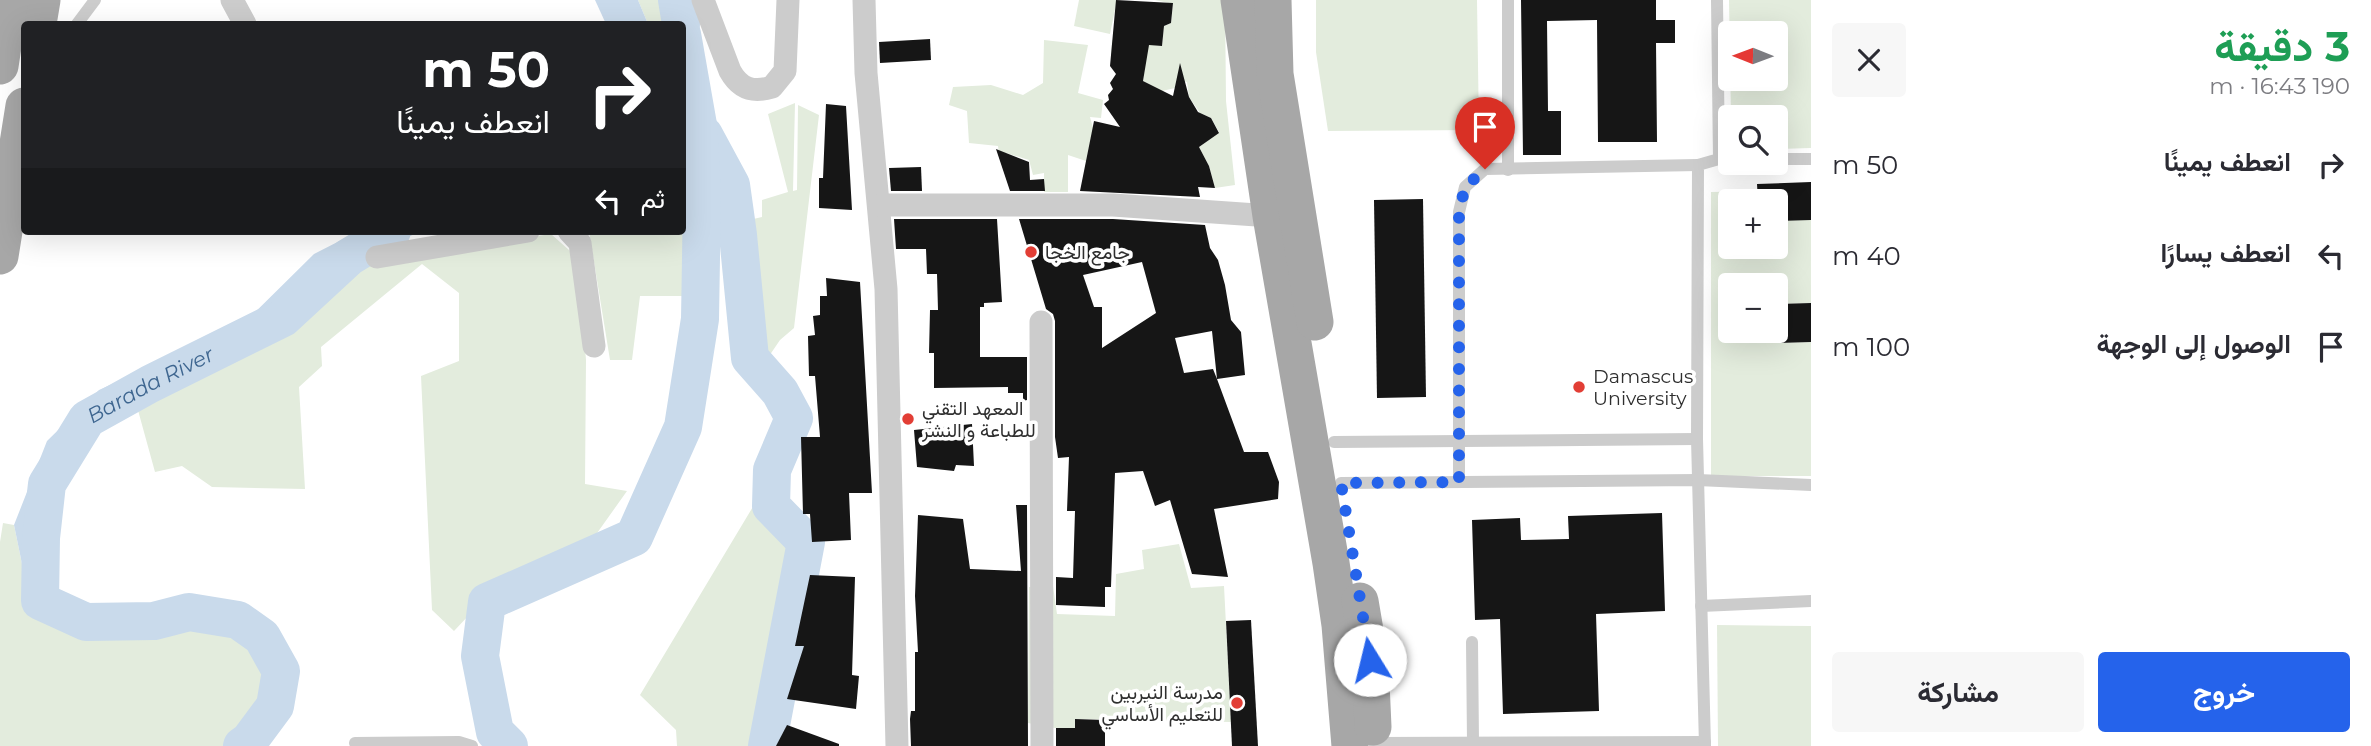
<!DOCTYPE html>
<html lang="ar">
<meta charset="utf-8">
<style>
:root{--surface:#fff;--page:#f7f7f7;--text:#2b2b33;--muted:#7c7c81;--accent:#2563eb}
body{margin:0;font-family:Montserrat,Vazirmatn,sans-serif;background:var(--page);color:var(--text);direction:rtl;height:100vh;display:flex;flex-direction:column;font-size:26px;white-space:nowrap}
*{box-sizing:border-box;margin:0}
p{font-size:23px;color:var(--muted)}
.icon{flex:none;width:38px;height:38px;fill:none;stroke:currentColor;stroke-width:2;stroke-linecap:round;stroke-linejoin:round}
.map{position:relative;flex:1;overflow:hidden;direction:ltr}
.sheet{display:flex;flex-direction:column;background:var(--surface);width:560px}
.sheet>*{flex:none}
.guide{position:absolute;left:21px;top:21px;width:665px;height:214px;border-radius:7px;box-shadow:0 7px 28px #0002;direction:rtl;background:#202124;color:#fff;overflow:hidden}
.needle{width:46px;rotate:271deg}
.buttons{position:absolute;left:1718px;top:21px;display:grid;gap:14px}
.buttons a{display:grid;place-items:center;width:70px;height:70px;border-radius:7px;background:var(--surface);box-shadow:0 7px 28px #0002;font-size:35px}
.pin{position:absolute;display:grid;place-items:center;width:60px;height:60px;color:#fff;margin:-72px -30px;border-radius:50% 50% 50% 0;rotate:-45deg;box-shadow:0 0 7px #0007}
.pin .icon{rotate:45deg}
.me{position:absolute;width:77px;margin:-38px;rotate:351deg;stroke-linejoin:round;filter:drop-shadow(0 0 5px #0008)}
.turn{display:flex;align-items:center;gap:24px;height:147px;padding:0 21px;font-size:32px}
.turn .icon{width:91px;height:91px;stroke-width:2.5}
.turn b{display:block;font-size:49px;line-height:60px}
.then{display:flex;align-items:center;height:66px;padding:0 21px;background:#0003;gap:14px;font-size:26px}
.round{display:grid;place-items:center;flex:none;width:74px;height:74px;border-radius:7px;background:var(--page)}
.headline{display:flex;align-items:center;justify-content:space-between;height:119px;padding:0 21px}
h1{font-size:42px;font-weight:700;line-height:52px;color:#1e9e55}
.action{display:flex;gap:14px;margin-top:auto;padding:14px 21px}
.action a{flex:1;height:80px;border-radius:7px;background:var(--accent);color:#fff;font-size:28px;font-weight:700;line-height:80px;text-align:center}
.action a+a{background:var(--page);color:var(--text)}
ul{padding:0;list-style:none}
li{display:flex;align-items:center;gap:21px;height:91px;padding:0 21px}
li div{flex:1}
li b{display:block;font-size:26px}
li em{font-style:normal}
main{display:flex;flex:1;min-height:0}
.map>svg:first-child{display:block}
.green{fill:#e3ecdd;fill-rule:evenodd}
.water{fill:#c9daeb}
.lines{fill:none;stroke-linecap:round;stroke-linejoin:round}
.river{stroke:#c9daeb;stroke-width:38}
.building{fill:#161616;fill-rule:evenodd}
.lane{stroke:#ccc;stroke-width:12}
.street{stroke:#ccc;stroke-width:23}
.primary{stroke:#a7a7a7;stroke-width:37}
.route{stroke:#2563eb;stroke-width:12;stroke-dasharray:0 21.6}
.poi-dot{fill:#e23e35;stroke:#fff;stroke-width:2.5}
.labels{text-anchor:middle;stroke-width:7;stroke-linejoin:round;paint-order:stroke}
.poi-label{font-size:19px;fill:#2f2f2f;stroke:#fff;text-anchor:start}
.water-label{font-size:21px;font-style:italic;fill:#3e6690;stroke:#fff}
</style>
<main>
<section class="sheet">
<div class="headline"><div><h1>3 دقيقة</h1><p>190 m · 16:43</p></div><a class="round"><svg class="icon" aria-label="close" viewBox="0 0 24 24"><path d="M6 6l12 12M18 6L6 18"/></svg></a></div>
<ul>
<li><svg class="icon" aria-label="right" viewBox="0 0 24 24"><path d="M7 20v-9h11M14 6l5 5-5 5"/></svg><div><b>انعطف يمينًا</b></div><em>50 m</em></li>
<li><svg class="icon" aria-label="left" viewBox="0 0 24 24"><path d="M17 20v-9H6M10 6l-5 5 5 5"/></svg><div><b>انعطف يسارًا</b></div><em>40 m</em></li>
<li><svg class="icon" aria-label="arrive" viewBox="0 0 24 24"><path d="M6 21V4h12l-3 4 3 4H6"/></svg><div><b>الوصول إلى الوجهة</b></div><em>100 m</em></li>
</ul>
<div class="action"><a>خروج</a><a>مشاركة</a></div>
</section>
<div class="map">
<svg width="1811" height="746" viewBox="0 0 1811 746">
<rect width="100%" height="100%" fill="#fff"/>
<!-- green -->
<g class="green">
<path d="M638,0H664L670,24H648Z"/>
<path d="M1079,0H1117L1110,34L1074,26Z"/>
<path d="M1155,0H1225L1226,101L1235,185L1215,188L1209,166L1199,147L1219,132L1211,118L1200,113L1189,97L1187,82L1177,80L1175,88L1162,91L1143,81L1145,67L1111,61L1112,40L1162,46L1164,26L1171,23L1173,4Z"/>
<path d="M1316,0H1477L1479,130L1328,131L1316,52Z"/>
<path d="M1729,0H1811V148L1776,149V117H1731ZM1731,33H1776V79H1731Z"/>
<path d="M1044,40L1088,45L1078,93L1103,100L1101,118L1090,117L1093,128L1086,161L1068,155V192H1044V173L1033,175L1029,160L1006,153L999,154L998,146L969,143L967,111L949,105L953,87L991,85L1023,95L1043,83Z"/>
<path d="M683,84L693,254L691,296H640L632,360H610L589,231H682Z"/>
<path d="M795,103L793,191L797,190L798,105L819,115L794,328L780,340L763,365L755,353C752,323 739,244 749,220L762,217V200L788,192L768,114Z"/>
<path d="M1753,191L1754,201H1731V247H1776V222L1788,221V215L1804,214V220H1811V303L1776,304V285H1731V331H1759V337H1764V343L1811,342V476H1711V192Z"/>
<path d="M551,234L578,258L586,360L585,484L627,491L595,536L485,598L454,631L432,610L421,376L459,361V293L422,264L321,347L322,366L299,387L305,489L212,487L182,466L155,472L136,403L289,324L368,256L377,260Z"/>
<path d="M766,485L767,509L800,544L764,746H677L676,730L640,695Z"/>
<path d="M3,523L14,525L29,598L86,622L154,621L189,612L238,620L262,637L281,671L275,706L249,741L242,746H0V542Z"/>
<path d="M1179,544L1191,588L1224,586L1231,722L1076,719L1075,728H1055L1028,723L1029,587L1053,586L1057,614L1115,616L1116,574L1144,569L1142,550Z"/>
<path d="M1717,625L1811,626V746H1718Z"/>
</g>
<!-- water -->
<g class="water">
<path d="M595,0H638L648,24H606Z"/>
<path d="M359,231H424L350,257L283,318L150,384L87,420L47,484L41,538L40,601L86,622L29,598L14,525L47,441L99,390L242,325L314,254Z"/>
</g>
<g class="lines">
<!-- river -->
<g class="river">
<path d="M677,0L681,24"/>
<path d="M704,135L731,185L738,235L750,358L780,392L794,418L772,470L771,506L806,542L767,746"/>
<path id="s1" d="M242,746L249,741L275,706L281,671L262,637L238,620L189,612L154,621L86,622L40,601L41,538L47,484L87,419L150,384L283,318L349,257L392,231"/>
<path d="M509,746L495,732L480,656L487,602L634,537L683,427L700,319L702,197L698,125L682,34"/>
</g>
</g>
<!-- building -->
<g class="building">
<path d="M1116,0L1173,3L1171,23L1164,26L1162,46L1149,45L1143,81L1173,96L1180,63L1189,97L1198,112L1211,118L1219,133L1199,147L1209,166L1215,188L1198,187L1200,197L1080,191L1094,121L1120,127L1104,104L1109,100L1108,95L1113,89L1110,83L1116,74L1110,66Z"/>
<path d="M1521,0H1656V20H1675V43H1656L1657,142H1598L1597,20L1547,21L1548,111H1561V155H1523Z"/>
<path d="M930,39L931,60L880,63L879,42Z"/>
<path d="M826,104L846,106L852,210L819,208V178H823Z"/>
<path d="M996,149L1029,162L1030,180L1044,179L1045,191H1010Z"/>
<path d="M921,167L922,191H891L889,168Z"/>
<path d="M1811,182V220L1776,221V201H1758L1757,184Z"/>
<path d="M1423,199L1426,397L1377,398L1374,200Z"/>
<path d="M894,219H997L1002,302L984,303V307H980V357H1027V400L1023,401V393H1008V387L934,388V353H929L930,310H938L937,274H927L926,249H896Z"/>
<path d="M1019,219H1113L1205,225L1210,248L1218,260L1225,285L1231,320L1241,332L1245,375L1217,379L1244,452H1268L1279,482L1278,499L1214,509L1228,577L1192,574L1170,500L1155,506L1143,471L1115,473L1111,587H1105V607L1056,605V577L1073,578L1075,511H1067L1069,457L1058,458L1055,437V321L1053,314L1046,309ZM1142,262L1156,313L1102,348V307H1094L1083,275ZM1212,331L1217,379L1213,369L1184,373L1175,338Z"/>
<path d="M826,278L860,282L872,493H849L851,540L812,542L810,514H803L801,437H820L815,376H809L808,336L815,335L813,316L820,315V296H827Z"/>
<path d="M1811,303V342L1776,343V304Z"/>
<path d="M972,424L974,466L956,465L954,471L917,467L914,430Z"/>
<path d="M1016,505H1027L1028,746H911L910,719L911,711H915V652H918L915,596L918,515L963,519L970,569L1021,571Z"/>
<path d="M1662,513L1665,611L1596,614L1599,711L1503,714L1500,619L1475,620L1472,520L1520,518L1521,540L1569,539L1568,516Z"/>
<path d="M810,575L855,577L852,675L859,676L856,709L787,699L804,646H795Z"/>
<path d="M1251,620L1258,746H1232L1226,621Z"/>
<path d="M1075,719L1105,720V746H1056V728H1075Z"/>
<path d="M787,725L839,744V746H776Z"/>
</g>
<g class="lines">
<!-- lane -->
<g class="lane">
<path d="M1508,0V170"/>
<path d="M77,24L95,0"/>
<path d="M1776,159H1811"/>
<path d="M1334,442L1697,439"/>
<path d="M1459,482V212L1465,187L1485,169L1698,165"/>
<path d="M1341,483L1698,480L1811,485"/>
<path d="M1701,606L1811,601"/>
<path d="M1472,642L1473,742"/>
<path d="M355,743L459,742L472,746"/>
<path d="M1374,743L1705,742"/>
<path d="M1705,746L1697,439L1698,165L1719,159L1717,0"/>
</g>
<!-- street -->
<g class="street">
<path d="M232,0L245,24"/>
<path d="M703,0L730,71C740,89 753,93 772,87L785,71L788,0"/>
<path d="M864,0L866,73L886,289L897,746"/>
<path d="M880,205H1113L1271,216"/>
<path d="M569,231L580,243L594,346"/>
<path d="M377,257L528,231"/>
<path d="M1041,322L1042,746"/>
</g>
<!-- primary -->
<g class="primary">
<path d="M1239,0L1271,216L1331,563L1340,625L1350,746"/>
<path d="M1273,0L1275,74L1315,322"/>
<path d="M38,24L42,0"/>
<path d="M0,66L10,0"/>
<path d="M0,256L24,106"/>
<path d="M1360,601L1370,660L1373,727"/>
</g>
</g>
<g class="lines">
<!-- route -->
<path class="route" d="M1370,660L1341,483L1459,482V212L1465,187L1485,169"/>
</g>
<!-- markers -->
<g class="poi-dot">
<circle cx="1031" cy="252" r="7"/>
<circle cx="1579" cy="387" r="7"/>
<circle cx="908" cy="419" r="7"/>
<circle cx="1237" cy="703" r="7"/>
</g>
<g class="labels">
<!-- poi labels -->
<g class="poi-label">
<text x="1045" y="259">جامع الخجا</text>
<text x="1593" y="383">Damascus<tspan x="1593" dy="22">University</tspan></text>
<text x="922" y="415">المعهد التقني<tspan x="922" dy="22">للطباعة و النشر</tspan></text>
<text x="1223" y="699" text-anchor="end">مدرسة النيربين<tspan x="1223" dy="22">للتعليم الأساسي</tspan></text>
</g>
<!-- water labels -->
<g class="water-label">
<text dy="7" stroke="none"><textPath href="#s1" startOffset="626">Barada River</textPath></text>
</g>
</g>
</svg>
<div class="buttons">
<a><svg class="needle" viewBox="-14 -14 28 28"><path d="M0-13l5 13h-10z" fill="#e53935"/><path d="M0 13l5-13h-10z" fill="#7c7c81"/></svg></a>
<a><svg class="icon" aria-label="search" viewBox="0 0 24 24"><circle cx="10" cy="10" r="6"/><path d="M15 15l6 6"/></svg></a>
<a>+</a>
<a>−</a>
</div>
<div class="pin" style="left:1485px;top:169px;background:#d93025"><svg class="icon" aria-label="arrive" viewBox="0 0 24 24"><path d="M6 21V4h12l-3 4 3 4H6"/></svg></div>
<svg class="me" style="left:1370px;top:660px" viewBox="-20 -20 40 40"><circle r="19" fill="#fff"/><path d="M0-13L10 11 0 6-10 11z" fill="#2563eb"/></svg>
<div class="guide">
<div class="turn"><svg class="icon" aria-label="right" viewBox="0 0 24 24"><path d="M7 20v-9h11M14 6l5 5-5 5"/></svg><div><b>50 m</b>انعطف يمينًا</div></div>
<div class="then">ثم<svg class="icon" aria-label="left" viewBox="0 0 24 24"><path d="M17 20v-9H6M10 6l-5 5 5 5"/></svg></div>
</div>
</div>
</main>
